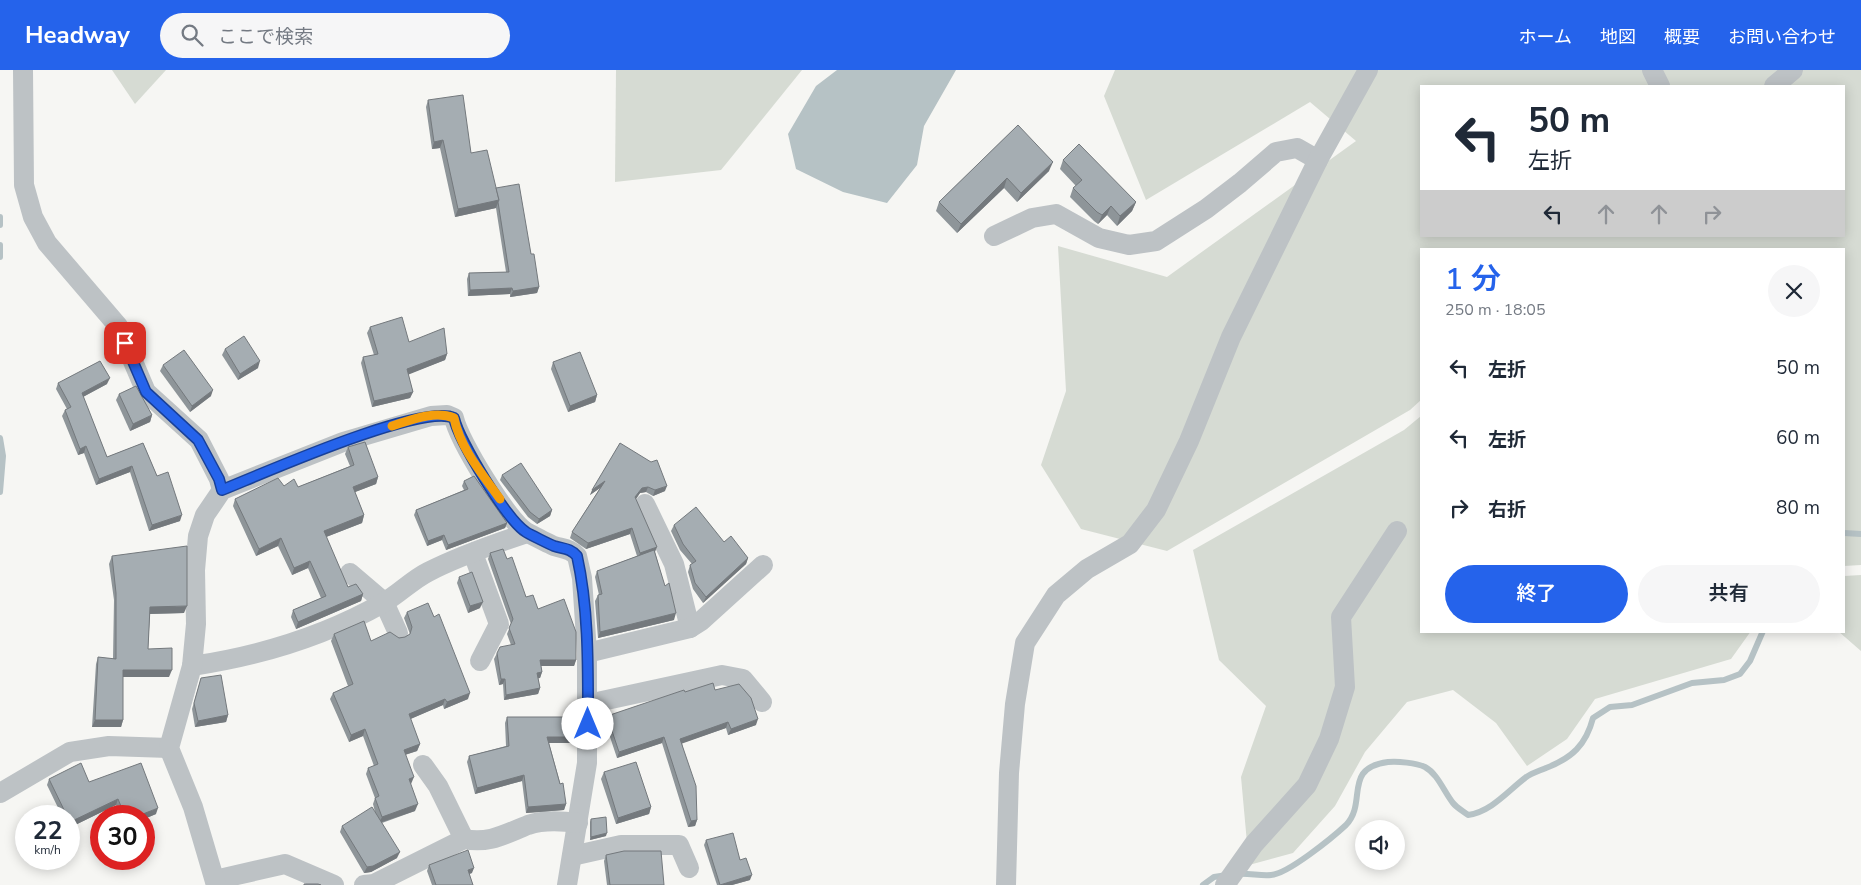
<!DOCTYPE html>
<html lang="ja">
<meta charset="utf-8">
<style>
:root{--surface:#fff;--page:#f6f6f7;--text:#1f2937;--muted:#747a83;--accent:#2563eb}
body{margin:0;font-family:"Nunito Sans","Noto Sans JP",sans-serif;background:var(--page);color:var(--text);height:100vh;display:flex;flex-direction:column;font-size:19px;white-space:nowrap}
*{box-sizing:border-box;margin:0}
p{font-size:16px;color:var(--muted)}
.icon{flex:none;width:28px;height:28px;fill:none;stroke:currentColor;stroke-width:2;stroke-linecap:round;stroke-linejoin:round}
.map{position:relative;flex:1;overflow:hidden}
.drawer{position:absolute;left:1420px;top:178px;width:425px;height:385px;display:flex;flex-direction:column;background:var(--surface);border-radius:0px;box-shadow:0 2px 12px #0003}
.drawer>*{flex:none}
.guide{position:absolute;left:1420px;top:15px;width:425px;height:152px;border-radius:0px;box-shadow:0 2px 12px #0003;background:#fff;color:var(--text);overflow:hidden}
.controls{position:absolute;left:1355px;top:750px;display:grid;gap:10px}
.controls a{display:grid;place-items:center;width:50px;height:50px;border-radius:50%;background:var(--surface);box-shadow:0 2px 12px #0003;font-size:25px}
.speed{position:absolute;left:15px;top:735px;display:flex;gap:10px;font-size:25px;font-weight:700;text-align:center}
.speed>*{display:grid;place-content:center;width:65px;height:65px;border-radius:50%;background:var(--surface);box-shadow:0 2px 12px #0003;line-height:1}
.speed small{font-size:12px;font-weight:400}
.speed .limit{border:8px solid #d22;background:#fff;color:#111}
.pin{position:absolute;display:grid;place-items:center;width:42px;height:42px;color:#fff;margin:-21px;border-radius:10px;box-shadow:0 2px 8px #0006}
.me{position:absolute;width:55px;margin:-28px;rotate:0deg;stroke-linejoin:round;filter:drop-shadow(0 0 4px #0008)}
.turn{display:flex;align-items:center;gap:18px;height:105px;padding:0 25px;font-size:22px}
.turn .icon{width:65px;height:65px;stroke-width:2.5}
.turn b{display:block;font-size:35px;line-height:42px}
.lanes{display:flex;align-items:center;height:48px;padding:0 25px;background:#0003;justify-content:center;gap:25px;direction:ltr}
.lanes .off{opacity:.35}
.round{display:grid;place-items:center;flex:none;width:52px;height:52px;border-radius:26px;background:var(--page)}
.headline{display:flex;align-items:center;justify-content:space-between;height:85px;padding:0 25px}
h1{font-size:30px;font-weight:600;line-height:38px;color:var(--accent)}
.primary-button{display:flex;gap:10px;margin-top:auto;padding:10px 25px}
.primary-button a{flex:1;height:58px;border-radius:30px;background:var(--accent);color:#fff;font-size:20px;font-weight:600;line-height:58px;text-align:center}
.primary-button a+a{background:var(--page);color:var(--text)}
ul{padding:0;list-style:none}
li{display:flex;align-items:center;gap:15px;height:70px;padding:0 25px}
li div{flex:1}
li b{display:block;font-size:19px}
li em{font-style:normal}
header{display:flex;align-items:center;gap:30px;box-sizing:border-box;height:70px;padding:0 25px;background:var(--accent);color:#fff}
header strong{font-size:24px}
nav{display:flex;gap:28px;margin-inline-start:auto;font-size:18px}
.search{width:350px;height:45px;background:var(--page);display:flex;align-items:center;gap:12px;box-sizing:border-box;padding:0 18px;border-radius:28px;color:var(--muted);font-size:19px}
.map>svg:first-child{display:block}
.green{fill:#d6dbd3;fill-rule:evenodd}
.water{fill:#b6c2c5}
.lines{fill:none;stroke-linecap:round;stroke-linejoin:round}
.stream{stroke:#b6c2c5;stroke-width:6}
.street{stroke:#bdc2c5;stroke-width:20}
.wall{fill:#8e9599}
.shaded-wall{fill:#74797d}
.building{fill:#a5adb2;stroke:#74797d}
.route-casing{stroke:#184099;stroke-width:12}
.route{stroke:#2563eb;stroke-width:9}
.slow{stroke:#f59e0b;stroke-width:9}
</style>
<header>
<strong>Headway</strong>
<div class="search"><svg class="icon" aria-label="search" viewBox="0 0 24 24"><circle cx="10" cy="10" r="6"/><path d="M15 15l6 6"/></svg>ここで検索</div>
<nav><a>ホーム</a><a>地図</a><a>概要</a><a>お問い合わせ</a></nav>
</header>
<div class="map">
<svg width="1861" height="815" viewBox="0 0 1861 815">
<rect width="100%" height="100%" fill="#f6f6f3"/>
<!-- green -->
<g class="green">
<path d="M112,0H166L135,34Z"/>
<path d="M616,0H802L721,100L615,112Z"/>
<path d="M1115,0H1861V495L1844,496V179H1421V330L1410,340L1167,481L1081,459L1041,395L1066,321L1058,176L1167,207L1356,71L1310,32L1146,130L1104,26ZM1421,16H1844V166H1421Z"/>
<path d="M1421,346V561H1751L1731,589L1595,629L1567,669L1527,696L1496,653L1453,620L1407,632L1365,682L1335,736L1293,783L1249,795L1241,707L1266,636L1219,590L1193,480L1404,360Z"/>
<path d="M1861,505V581L1838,561H1844V506Z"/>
</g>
<!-- water -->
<path class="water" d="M837,0H956L924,56L917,95L887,133L843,122L796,99L788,64L816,16Z"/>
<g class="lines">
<!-- stream -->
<g class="stream">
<path d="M0,147V155"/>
<path d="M0,175V187"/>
<path d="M0,368L3,386L0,422"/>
<path d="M1844,463L1861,464"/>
<path d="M1237,804C1249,803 1260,806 1271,805C1288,804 1333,767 1346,755C1368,732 1342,698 1388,692C1398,691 1416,693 1425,697C1438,704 1444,722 1453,733C1457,738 1463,741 1468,745C1491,742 1508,721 1525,708C1531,703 1539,701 1546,698C1572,688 1586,675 1593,648L1610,637L1632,635L1692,613L1724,610L1740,604L1750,591L1763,561"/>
<path d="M1203,815L1214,807L1227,805"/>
</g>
<!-- street -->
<g class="street">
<path d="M23,0L24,115L33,147L47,173L118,256L146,322L199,370L219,409L222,420"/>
<path d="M1652,0L1660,16"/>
<path d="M1774,16L1793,0"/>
<path d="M994,166L1032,148L1056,144L1099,168L1129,175L1156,171L1206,139L1240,113L1276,82L1297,78L1318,90"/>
<path d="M645,434L674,494L690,558"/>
<path d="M475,482L474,486L499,554L480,591"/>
<path d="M350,503L384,532L398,563"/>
<path d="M587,583L690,558L701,551L763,495"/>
<path d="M192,596C259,586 325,566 383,533C399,524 412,510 428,502C459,486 494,474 527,463"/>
<path d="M588,634L722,605L743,609L762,632"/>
<path d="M423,695L438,716L464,769"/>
<path d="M0,723L70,682L109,676L169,678"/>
<path d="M572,786L621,775H679L689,798"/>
<path d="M215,810L285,794L334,815"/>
<path d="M216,815L193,737L169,678L192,596L196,554L195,500L198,466L205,445L222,420L343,372L431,346L447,345L454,348C459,371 507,449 526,462C528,463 551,475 554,476C563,479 570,478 577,486L582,508L587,583V693L567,815"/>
<path d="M364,815L374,814L464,769C489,774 505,764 528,755C542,750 563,751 578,753"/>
<path d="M1006,815L1009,703L1015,634L1025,573L1056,525L1087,499L1130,474L1156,440L1189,371L1231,267L1318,90L1368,0"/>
<path d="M1225,815L1254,774L1307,715L1329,669L1345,617L1341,547L1397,461"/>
</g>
</g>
<!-- wall -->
<g class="wall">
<path d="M428,30L471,83L496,118L531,184L539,217L537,223L510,227V224L468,226L467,209L469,203L506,202L496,138L455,147L440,78L432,79L426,37Z"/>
<path d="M1018,55L1049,101L1017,132L1004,118L957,163L936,141L939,132Z"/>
<path d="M1063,90L1136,132L1132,141L1117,156L1107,145L1098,154L1094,151L1070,127L1073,118L1076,116L1060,99Z"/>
<path d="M370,257L409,272L447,284L445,290L408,304L413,322L410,328L372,337L361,293L363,287L374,285L367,263Z"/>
<path d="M225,279L258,298L238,310L222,285Z"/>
<path d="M553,292L597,325L595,332L568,342L551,299Z"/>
<path d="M163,295L211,326L190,342L160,301Z"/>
<path d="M58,313L107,314L83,327L107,387L143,373L157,406L180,451L149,461L130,402L96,415L84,383L78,385L62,346L65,340L67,339L56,319Z"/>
<path d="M119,324L152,345L150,352L130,361L116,330Z"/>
<path d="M620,373L665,421L653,426L646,422L640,423L636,429L655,482L674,550L598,568L595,531L598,525H599L595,507L597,501L637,486L630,464L586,479L570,468L572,462L600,418L590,425Z"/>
<path d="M348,377L378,407L376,414L355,422L364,445L362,453L326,467L348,517L363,524L361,531L296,559L291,547L293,540L321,528L308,498L292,505L278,476L256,486L233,436L235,429L284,416L298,417L350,396L345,384Z"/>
<path d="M502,405L552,440L550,446L537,454L528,447L500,410Z"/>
<path d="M464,411L507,453L505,458L446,480L442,470L427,476L414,445L416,440L464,420L462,416Z"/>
<path d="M674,455L724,472L748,488L746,494L703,533L693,519L688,502L690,495L692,494L680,480L671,461Z"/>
<path d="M490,483L507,489L526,527L538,539L576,590L574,596H541L542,602L540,608H538L540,618L538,624L504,630L503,614L499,615L494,589L497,583L511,575L507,564L511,554L488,489Z"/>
<path d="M112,486L184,543L150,544L148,579L169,607H123V650L121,657H92L96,594L98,587L113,589L114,530L109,494Z"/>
<path d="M459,507L480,538L468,543L457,513Z"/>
<path d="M407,542L468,629L444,639L443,635L410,649L420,674L417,681L405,685L411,714H410L415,741L382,753L397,788L371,802L364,803L340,762L342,756L375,742L373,734L375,728L366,704L368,698L374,696L363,666L349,672L330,629L333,623L348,616L331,571L334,564L371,571L405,567L410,564L404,548Z"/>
<path d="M201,608L228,645L226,652L195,657L192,639Z"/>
<path d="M685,622L756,655L728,665L726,658L682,673L697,750L695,756L688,757L662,673L617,688L605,652L607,646Z"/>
<path d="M507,647L577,667L575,673H549L566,734L564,740L526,743L522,711L475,724L467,692L469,686L506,676L505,653Z"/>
<path d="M604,702L651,737L649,744L616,754L601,709Z"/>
<path d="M49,709L89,712L156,744L144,749V746H120L116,735L69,758V746H62L47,715Z"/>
<path d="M591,749L606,766L590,770V752Z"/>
<path d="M706,770L740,790L750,810L732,815H717L704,775Z"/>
<path d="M606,785L664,815H607L604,791Z"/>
<path d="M429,795L472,803L469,804L473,815H432L427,801Z"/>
</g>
<!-- shaded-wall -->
<g class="shaded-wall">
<path d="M443,70L440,78L432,79L434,72Z"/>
<path d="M1053,92L1049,101L1017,132L1021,123Z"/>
<path d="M1007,108L1004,118L957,163L961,154Z"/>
<path d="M499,130L496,138L455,147L458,139Z"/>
<path d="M1136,132L1132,141L1117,156L1120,146Z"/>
<path d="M1111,136L1107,145L1098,154L1102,145Z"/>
<path d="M539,217L537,223L510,227L513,221Z"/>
<path d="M512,218L510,224L468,226L470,220Z"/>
<path d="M447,284L445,290L405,306L407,299Z"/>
<path d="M260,291L258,298L238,310L240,304Z"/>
<path d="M110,308L107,314L79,329L82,323Z"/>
<path d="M213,320L211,326L190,342L192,336Z"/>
<path d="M413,322L410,328L372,337L374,331Z"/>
<path d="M597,325L595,332L568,342L570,336Z"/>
<path d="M152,345L150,352L130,361L133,354Z"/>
<path d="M86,376L84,383L78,385L80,379Z"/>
<path d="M132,396L130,402L96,415L99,409Z"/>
<path d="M378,407L376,414L350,424L353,417Z"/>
<path d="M605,411L603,416L590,425L592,420Z"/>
<path d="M667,416L665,421L653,426L655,420Z"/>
<path d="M648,417L646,422L640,423L633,433L635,427L642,418Z"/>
<path d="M552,440L550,446L537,454L539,449Z"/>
<path d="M182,445L180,451L149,461L152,455Z"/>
<path d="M364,445L362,453L321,469L324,461Z"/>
<path d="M507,453L505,458L446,480L448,475Z"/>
<path d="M632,458L630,464L586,479L588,473Z"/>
<path d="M444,465L442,470L427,476L428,471Z"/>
<path d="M281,468L278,476L256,486L259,479Z"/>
<path d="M657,477L655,482L638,489L640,483Z"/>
<path d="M748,488L746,494L703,533L706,527Z"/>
<path d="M310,491L308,498L292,505L294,498Z"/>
<path d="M363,524L361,531L296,559L298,552Z"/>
<path d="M483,532L480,538L468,543L470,536Z"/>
<path d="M187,536L184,543L147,544L150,537Z"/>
<path d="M676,543L674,550L598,568L600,562Z"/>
<path d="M540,590H576L574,596H538Z"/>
<path d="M123,600H172L169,607H121Z"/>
<path d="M542,602L540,608L535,609L537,603Z"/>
<path d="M501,609H505L503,614L499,615Z"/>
<path d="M540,618L538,624L504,630L506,625Z"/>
<path d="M470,623L468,629L444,639L447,632Z"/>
<path d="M445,629L443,635L406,651L409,644Z"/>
<path d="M228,645L226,652L195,657L198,651Z"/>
<path d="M758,649L756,655L728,665L731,659Z"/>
<path d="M95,650H123L121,657H92Z"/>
<path d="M728,652L726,658L678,675L680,669Z"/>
<path d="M365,659L363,666L349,672L351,665Z"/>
<path d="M547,667H577L575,673H545Z"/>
<path d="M664,667L662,673L617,688L619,682Z"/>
<path d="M420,674L417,681L401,686L404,680Z"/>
<path d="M524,705L522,711L475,724L477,718Z"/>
<path d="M414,707L411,714L406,716L409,709Z"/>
<path d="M118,729L116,735L69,758L70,752Z"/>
<path d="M418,734L415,741L379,753L382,747Z"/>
<path d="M566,734L564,740L526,743L528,737Z"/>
<path d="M651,737L649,744L616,754L618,748Z"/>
<path d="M158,738L156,744L144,749V746H138Z"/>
<path d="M697,750L695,756L688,757L691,751Z"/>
<path d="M607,763L606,766L590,770L591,767Z"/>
<path d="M400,782L397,788L371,802L364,803L367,797Z"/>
<path d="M474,798L472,803L466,805L468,800Z"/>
<path d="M752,805L750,810L732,815H720Z"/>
</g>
<!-- building -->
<g class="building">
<path d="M463,25L471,83L487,80L499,130L458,139L443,70L434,72L428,30Z"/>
<path d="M1018,55L1053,92L1021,123L1007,108L961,154L939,132Z"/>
<path d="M1079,74L1136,132L1120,146L1111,136L1102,145L1097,142L1073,118L1082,110L1063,90Z"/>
<path d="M519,114L531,184H534L539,217L513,221L512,218L470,220L469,203L509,202L498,132L499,130L496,118Z"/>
<path d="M402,247L409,272L444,258L447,284L407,299L413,322L374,331L363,287L378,284L370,257Z"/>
<path d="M244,266L260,291L240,304L225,279Z"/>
<path d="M184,280L213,320L192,336L163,295Z"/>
<path d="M580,282L597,325L570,336L553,292Z"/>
<path d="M100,291L110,308L82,323L107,387L143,373L157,406L168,402L182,445L152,455L132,396L99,409L86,376L80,379L65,340L71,337L58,313Z"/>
<path d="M136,316L152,345L133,354L119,324Z"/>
<path d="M365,372L378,407L353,417L364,445L324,461L348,517L356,514L363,524L298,552L293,540L326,526L310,491L294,498L281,468L259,479L235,429L278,408L284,416L294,409L298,417L354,395L348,377Z"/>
<path d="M620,373L651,392L657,390L667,416L655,420L648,417L642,418L635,427L657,477L640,483L632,458L588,473L572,462L605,411L592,420Z"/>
<path d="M521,393L552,440L539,449L530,442L502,405Z"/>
<path d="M474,406L507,453L448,475L444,465L428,471L416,440L468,419L464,411Z"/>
<path d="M696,437L724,472L731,466L748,488L706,527L695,513L690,495L696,491L683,474L674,455Z"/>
<path d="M187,476V536L150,537L148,579L172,578V600H123V650H95L98,587L116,589V523L112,486Z"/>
<path d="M503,479L507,489L512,487L526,527L533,525L538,539L564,529L576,562V590H540L542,602L537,603L540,618L506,625L505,609H501L497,583L500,577L515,574L509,558L513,549L490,483Z"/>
<path d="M654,480L665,516L669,513L676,543L600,562L598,525L602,524L597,501Z"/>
<path d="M472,502L483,532L470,536L459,507Z"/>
<path d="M428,533L434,547L439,544L470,623L447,632L445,629L409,644L420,674L404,680L414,707L409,709L418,734L382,747L375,728L379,726L368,698L378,694L365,659L351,665L333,623L353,614L334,564L364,551L371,571L390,562L399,568L405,567L410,564L412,557L407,542Z"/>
<path d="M221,605L228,645L198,651L194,633L201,608Z"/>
<path d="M713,613L715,620L739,614L751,628L758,649L731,659L728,652L680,669L696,716L697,750L691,751L664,667L619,682L607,646L684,620L685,622Z"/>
<path d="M507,647H577V667H547L560,714L563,713L566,734L528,737L524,705L477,718L469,686L509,676Z"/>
<path d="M636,692L651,737L618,748L604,702Z"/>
<path d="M81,693L89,712L141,693L158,738L138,746H125L118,729L70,752L69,749V746H67L49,709Z"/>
<path d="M372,737L400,782L373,796L367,797L342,756Z"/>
<path d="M606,747L607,763L591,767V749Z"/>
<path d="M733,763L740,790L746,788L752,805L720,815L706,770Z"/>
<path d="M468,780L474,798L468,800L473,815H436L429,795Z"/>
<path d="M624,781H661L664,815H610L606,785Z"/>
<path d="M304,814H318L321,815H304Z"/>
</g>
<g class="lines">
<defs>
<path id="route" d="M125,273L146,322L198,370L219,409L222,420C262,404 421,333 454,348C459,371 507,450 526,462C527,463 551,475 554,476C564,479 570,478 577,486C589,540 588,599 588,654"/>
</defs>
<!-- route casing -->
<use href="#route" class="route-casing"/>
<!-- route -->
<use href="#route" class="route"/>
<!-- slow -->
<path class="slow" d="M392,356C411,350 435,340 454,348C460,378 483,405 500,429"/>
</g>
</svg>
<div class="controls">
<a><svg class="icon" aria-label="sound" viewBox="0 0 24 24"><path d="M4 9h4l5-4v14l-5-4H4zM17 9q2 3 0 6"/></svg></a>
</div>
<div class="speed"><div>22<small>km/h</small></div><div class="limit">30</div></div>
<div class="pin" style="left:125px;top:273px;background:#d93025"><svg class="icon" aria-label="arrive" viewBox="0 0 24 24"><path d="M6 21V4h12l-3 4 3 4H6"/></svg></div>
<svg class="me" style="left:588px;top:654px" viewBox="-20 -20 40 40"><circle r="19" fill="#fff"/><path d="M0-13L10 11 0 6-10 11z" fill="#2563eb"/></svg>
<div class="guide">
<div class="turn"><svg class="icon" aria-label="left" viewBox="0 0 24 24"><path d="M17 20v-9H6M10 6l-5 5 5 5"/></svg><div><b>50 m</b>左折</div></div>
<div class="lanes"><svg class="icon" aria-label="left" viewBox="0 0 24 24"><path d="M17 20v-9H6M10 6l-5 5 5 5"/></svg><svg class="icon off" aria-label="ahead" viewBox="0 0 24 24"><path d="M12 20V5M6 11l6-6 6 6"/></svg><svg class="icon off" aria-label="ahead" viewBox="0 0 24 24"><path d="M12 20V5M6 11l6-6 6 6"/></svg><svg class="icon off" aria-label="right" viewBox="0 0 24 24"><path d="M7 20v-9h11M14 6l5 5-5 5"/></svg></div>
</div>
<section class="drawer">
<div class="headline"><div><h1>1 分</h1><p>250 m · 18:05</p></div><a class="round"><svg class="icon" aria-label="close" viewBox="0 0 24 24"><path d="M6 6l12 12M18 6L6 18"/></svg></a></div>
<ul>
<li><svg class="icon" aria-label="left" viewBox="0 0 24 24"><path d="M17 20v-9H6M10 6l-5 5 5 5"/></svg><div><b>左折</b></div><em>50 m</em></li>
<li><svg class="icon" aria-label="left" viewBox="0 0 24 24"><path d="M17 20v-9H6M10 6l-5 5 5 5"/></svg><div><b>左折</b></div><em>60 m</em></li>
<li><svg class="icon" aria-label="right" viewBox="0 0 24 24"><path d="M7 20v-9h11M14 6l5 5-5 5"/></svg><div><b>右折</b></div><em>80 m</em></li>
</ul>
<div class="primary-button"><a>終了</a><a>共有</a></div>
</section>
</div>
